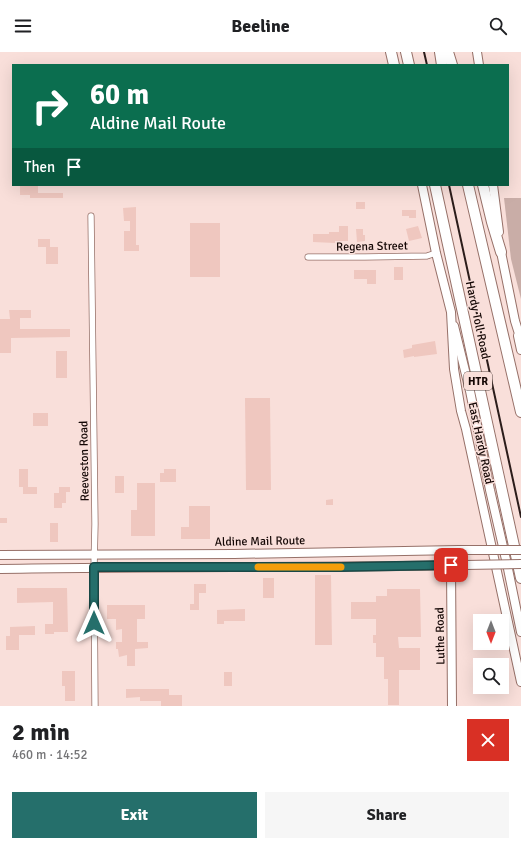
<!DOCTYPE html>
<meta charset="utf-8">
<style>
:root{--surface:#fff;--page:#f6f6f6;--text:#202124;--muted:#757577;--accent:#256f6b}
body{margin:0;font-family:Signika,sans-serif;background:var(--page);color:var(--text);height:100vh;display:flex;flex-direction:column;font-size:15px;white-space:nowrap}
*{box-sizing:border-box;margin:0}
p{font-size:13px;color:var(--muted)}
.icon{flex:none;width:22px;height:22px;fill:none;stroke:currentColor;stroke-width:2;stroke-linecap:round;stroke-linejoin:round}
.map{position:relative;height:654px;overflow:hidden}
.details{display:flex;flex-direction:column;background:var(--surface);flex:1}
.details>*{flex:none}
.guide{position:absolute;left:12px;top:12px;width:497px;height:122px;border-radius:0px;box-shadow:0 4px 16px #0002;background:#0b6e4f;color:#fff;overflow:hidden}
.needle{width:26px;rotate:180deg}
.tools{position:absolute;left:473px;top:562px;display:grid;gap:8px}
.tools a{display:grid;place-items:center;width:36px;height:36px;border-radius:0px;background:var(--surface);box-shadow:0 4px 16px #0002;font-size:20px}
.pin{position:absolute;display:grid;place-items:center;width:34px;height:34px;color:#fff;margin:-17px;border-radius:8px;box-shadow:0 2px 6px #0006}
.me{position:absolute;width:44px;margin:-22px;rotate:0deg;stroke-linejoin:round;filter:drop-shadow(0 0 3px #0008)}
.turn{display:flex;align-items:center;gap:14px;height:84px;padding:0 12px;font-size:18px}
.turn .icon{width:52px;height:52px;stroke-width:2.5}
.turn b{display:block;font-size:28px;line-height:34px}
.then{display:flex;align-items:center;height:38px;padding:0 12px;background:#0003;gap:8px;font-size:15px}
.round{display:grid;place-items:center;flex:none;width:42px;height:42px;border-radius:0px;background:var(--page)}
.headline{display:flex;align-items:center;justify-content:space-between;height:68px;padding:0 12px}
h1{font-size:24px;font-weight:700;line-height:30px}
.cta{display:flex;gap:8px;margin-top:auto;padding:8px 12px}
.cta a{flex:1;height:46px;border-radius:0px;background:var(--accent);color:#fff;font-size:16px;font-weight:700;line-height:46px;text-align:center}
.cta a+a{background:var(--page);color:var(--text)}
header{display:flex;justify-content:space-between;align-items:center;height:52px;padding:0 12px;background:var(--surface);font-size:18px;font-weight:700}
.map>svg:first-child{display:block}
.green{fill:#c9ada7}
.building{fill:#efc7bf}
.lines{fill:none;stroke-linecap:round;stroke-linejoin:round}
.street-casing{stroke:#967068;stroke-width:7}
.secondary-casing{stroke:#967068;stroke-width:10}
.highway-casing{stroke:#967068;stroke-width:12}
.street{stroke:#fff;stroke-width:5.5}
.secondary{stroke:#fff;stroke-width:8}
.highway{stroke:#fff;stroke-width:10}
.rail{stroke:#2c1d1b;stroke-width:2}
.secondary-bridge-casing{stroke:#967068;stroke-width:10;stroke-linecap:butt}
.secondary-bridge{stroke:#fff;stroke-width:8}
.route-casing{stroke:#184846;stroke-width:10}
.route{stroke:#256f6b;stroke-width:7}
.slow{stroke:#f59e0b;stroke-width:7}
.labels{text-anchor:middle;stroke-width:3;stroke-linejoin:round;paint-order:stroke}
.shield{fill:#f9dfda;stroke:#594845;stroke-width:1}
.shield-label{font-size:11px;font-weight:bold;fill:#140705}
.street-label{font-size:12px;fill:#140705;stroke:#f9dfda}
</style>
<header><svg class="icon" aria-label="menu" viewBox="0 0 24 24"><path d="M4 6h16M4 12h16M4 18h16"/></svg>Beeline<svg class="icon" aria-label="search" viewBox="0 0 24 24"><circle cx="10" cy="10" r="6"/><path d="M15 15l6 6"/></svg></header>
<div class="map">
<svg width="521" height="654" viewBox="0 0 521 654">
<rect width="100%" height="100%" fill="#f9dfda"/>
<!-- green -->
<path class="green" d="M504,146H521V247L511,207Z"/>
<!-- building -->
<g class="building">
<path d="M20,133H38V141H63V146H30V143H20Z"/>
<rect x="356" y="150" width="9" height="7"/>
<path d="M136,155V193H139V199H124V179H130V169H124L123,156Z"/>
<path d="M402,158H416V166H409V164H402Z"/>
<rect x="190" y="171" width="30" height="54"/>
<path d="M339,174H348V189H335V191L313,190V182H329V180H339Z"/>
<path d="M418,174L422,186L409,189L406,177Z"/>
<path d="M356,177H363V183H365V189L357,190Z"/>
<path d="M38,187H50V195H58V212H46V195H38Z"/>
<rect x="394" y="215" width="9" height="13"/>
<path d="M354,218H376V232H367V227H354Z"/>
<path d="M9,258H31V266H20V277H70V285L11,286V301H0V267H10Z"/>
<path d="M435,289L437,302L414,305V304L404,306L403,298L412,296V293Z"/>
<rect x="56" y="299" width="11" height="27"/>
<path d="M245,346H270L271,438H246Z"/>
<rect x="33" y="361" width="15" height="13"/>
<path d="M19,417H28V435H37V442H23V435H19Z"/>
<path d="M164,417H176V430H160V421H164Z"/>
<rect x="115" y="424" width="9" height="17"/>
<path d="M137,431H155V484H131V458H137Z"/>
<path d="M59,435H70V440H66V451H62V456H54V441H59Z"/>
<path d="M333,447V453H326V448Z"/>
<path d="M189,454H210V487H181V475H189Z"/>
<rect x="0" y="466" width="7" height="5"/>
<rect x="50" y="471" width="8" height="19"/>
<path d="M315,523H331L332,593H315Z"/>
<rect x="263" y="526" width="11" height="20"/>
<path d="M194,532H206V541H199V558H190V552H194Z"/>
<path d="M17,536H67L68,580H54V582H45V572H53V550L17,551Z"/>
<path d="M387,537H420L421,585H398L399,596H420V618H399V653H388V627H384V605H376V591H373V583H376V567H351V550H376V544H387Z"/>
<path d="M107,553H145V567H137V590H148V596L135,597V614H127V603L119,605L118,597H116V590H122V577L116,578V567H107Z"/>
<path d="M245,557V569H224V572H217V558Z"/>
<path d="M35,574V583H19V598H6V584H10V575Z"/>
<path d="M62,619H75V649H65V634H62Z"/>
<rect x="224" y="620" width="8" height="14"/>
<path d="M126,637H169V643H182V654H161V649H140V645L126,646Z"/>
</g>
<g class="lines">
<defs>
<g id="street">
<path d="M91,164L95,472L94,515L95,654"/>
<path d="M308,205H365L427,204L436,201"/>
</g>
<g id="secondary">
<path d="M477,0L479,13"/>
<path d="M422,133L436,201L451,260L454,317L461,359L466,377L521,630"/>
<path d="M493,133L499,180"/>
<path d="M500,195L515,269L521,288"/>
<path d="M454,274L470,339L490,438L507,512L521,580"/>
<path d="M518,284L521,298"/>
<path d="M0,503L234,502L459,498"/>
<path d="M451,513L452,654"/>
<path d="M0,517C155,514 310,516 465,513"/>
</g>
<g id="highway">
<path d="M391,0L394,13"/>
<path d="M406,0L409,13"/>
<path d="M440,0L442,13"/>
<path d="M448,0L452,13"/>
<path d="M435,133L521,526"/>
<path d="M468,133L521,360"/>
<path d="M483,133L492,170L501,200"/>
</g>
</defs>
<!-- street casing -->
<use href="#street" class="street-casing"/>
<!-- secondary casing -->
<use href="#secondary" class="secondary-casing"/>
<!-- highway casing -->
<use href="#highway" class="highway-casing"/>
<!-- street -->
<use href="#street" class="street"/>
<!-- secondary -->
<use href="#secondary" class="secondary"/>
<!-- highway -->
<use href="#highway" class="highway"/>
<!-- rail -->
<g class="rail">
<path d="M424,0L427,13"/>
<path d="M449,133L521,465"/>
</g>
<defs>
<g id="secondary-bridge">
<path d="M459,498H521"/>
<path d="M465,513L521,512"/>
</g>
</defs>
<!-- secondary-bridge casing -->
<use href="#secondary-bridge" class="secondary-bridge-casing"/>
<!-- secondary-bridge -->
<use href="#secondary-bridge" class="secondary-bridge"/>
</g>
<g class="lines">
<defs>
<path id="route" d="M94,571V515H341L451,513"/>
</defs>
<!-- route casing -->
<use href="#route" class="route-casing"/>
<!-- route -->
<use href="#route" class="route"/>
<!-- slow -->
<path class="slow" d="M258,515H341"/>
</g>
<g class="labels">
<!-- shield labels -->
<rect class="shield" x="464" y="320" width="28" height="18" rx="3"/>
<g class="shield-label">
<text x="478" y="333">HTR</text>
</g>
<!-- street labels -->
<g class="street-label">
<text transform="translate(372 194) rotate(-1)" y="4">Regena Street</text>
<text transform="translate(478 268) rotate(78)" y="4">Hardy Toll Road</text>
<text transform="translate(481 391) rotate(78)" y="4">East Hardy Road</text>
<text transform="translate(84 409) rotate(-91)" y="4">Reeveston Road</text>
<text transform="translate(260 489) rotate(-1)" y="4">Aldine Mail Route</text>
<text transform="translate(440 584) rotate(-91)" y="4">Luthe Road</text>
</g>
</g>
</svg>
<div class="tools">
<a><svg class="needle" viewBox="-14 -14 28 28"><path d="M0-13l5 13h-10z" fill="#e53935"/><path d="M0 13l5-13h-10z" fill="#757577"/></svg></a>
<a><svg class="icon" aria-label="search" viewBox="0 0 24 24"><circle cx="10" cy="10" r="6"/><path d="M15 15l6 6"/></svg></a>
</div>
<div class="pin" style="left:451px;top:513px;background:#d93025"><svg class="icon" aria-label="arrive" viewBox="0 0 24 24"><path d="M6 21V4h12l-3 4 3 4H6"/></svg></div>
<svg class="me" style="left:94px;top:571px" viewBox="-20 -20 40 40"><path d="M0-17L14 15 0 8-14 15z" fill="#256f6b" stroke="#fff" stroke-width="4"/></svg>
<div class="guide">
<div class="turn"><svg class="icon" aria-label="right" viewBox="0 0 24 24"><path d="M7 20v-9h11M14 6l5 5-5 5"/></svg><div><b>60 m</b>Aldine Mail Route</div></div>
<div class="then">Then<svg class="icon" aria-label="arrive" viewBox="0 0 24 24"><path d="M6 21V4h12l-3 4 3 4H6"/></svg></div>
</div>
</div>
<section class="details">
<div class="headline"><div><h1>2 min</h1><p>460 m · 14:52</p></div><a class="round" style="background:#d93025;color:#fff"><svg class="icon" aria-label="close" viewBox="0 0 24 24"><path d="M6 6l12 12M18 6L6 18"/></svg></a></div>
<div class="cta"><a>Exit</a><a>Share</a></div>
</section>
